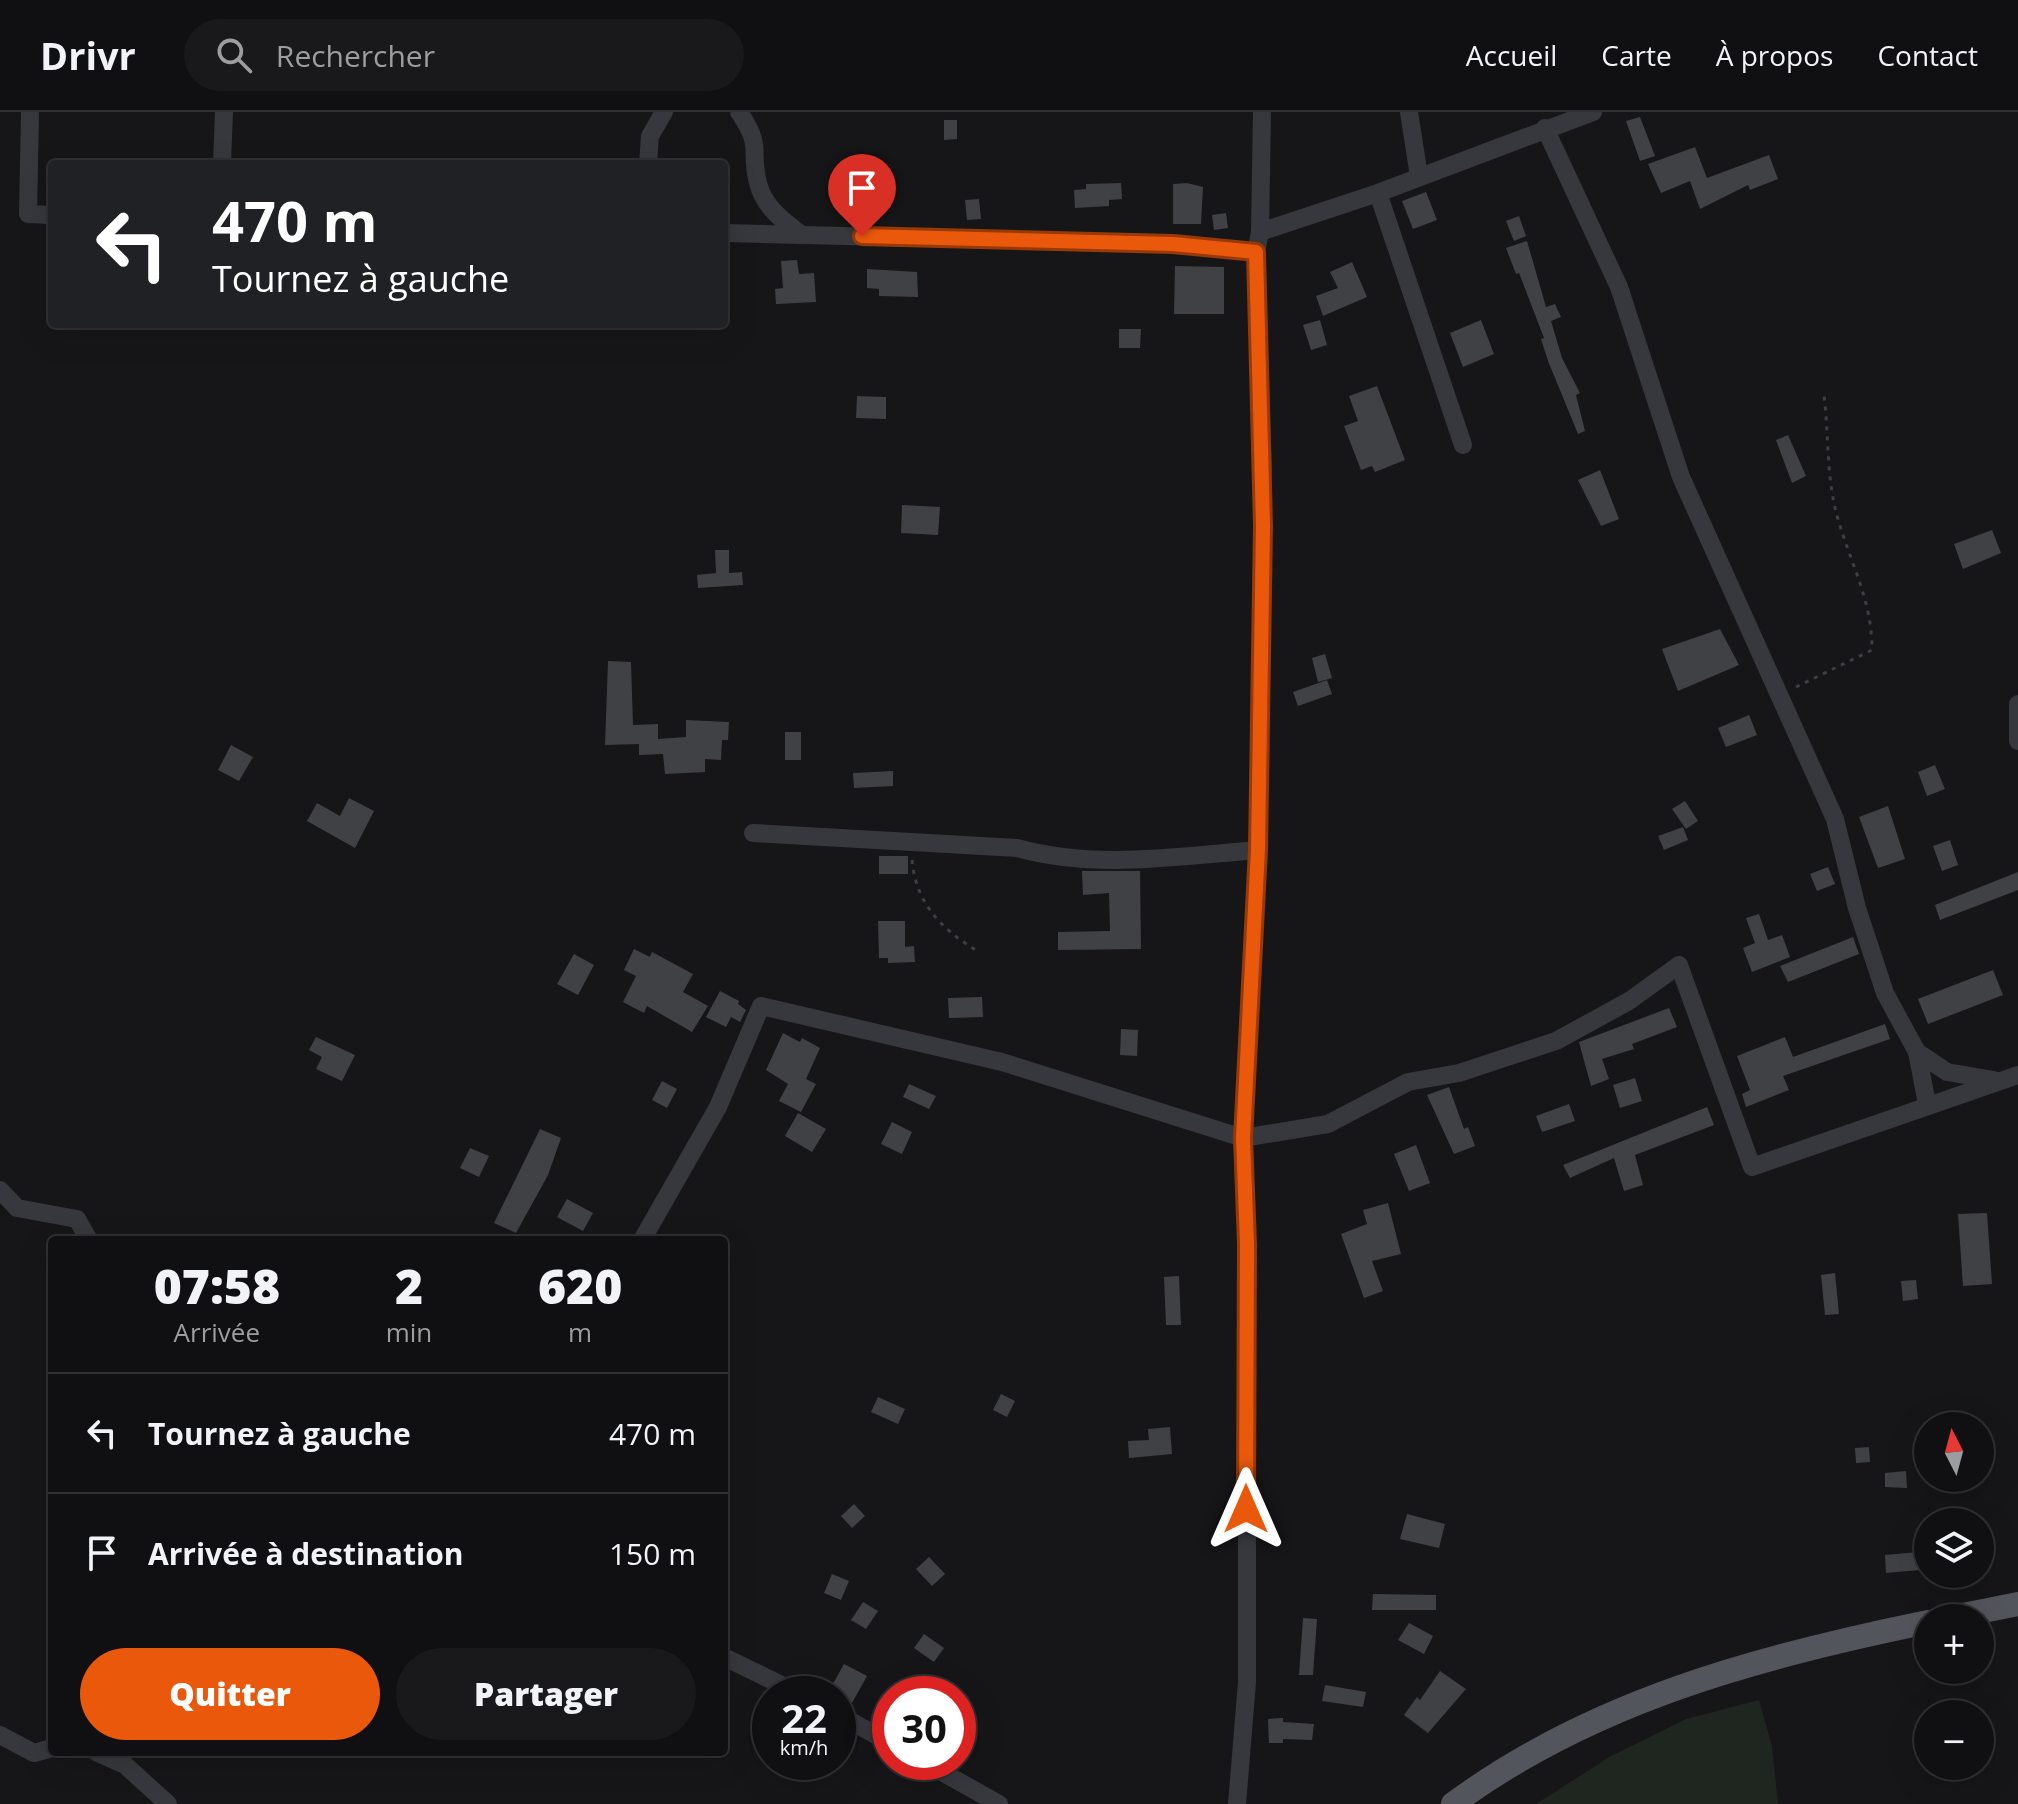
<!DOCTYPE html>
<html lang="fr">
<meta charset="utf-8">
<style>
:root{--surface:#101012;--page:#19191b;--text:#f1f3f6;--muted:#9c9d9f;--line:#303032;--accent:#ea580c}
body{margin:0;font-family:"Open Sans",sans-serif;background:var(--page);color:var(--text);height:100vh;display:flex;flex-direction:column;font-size:30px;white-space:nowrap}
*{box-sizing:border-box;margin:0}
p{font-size:26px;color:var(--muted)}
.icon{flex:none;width:44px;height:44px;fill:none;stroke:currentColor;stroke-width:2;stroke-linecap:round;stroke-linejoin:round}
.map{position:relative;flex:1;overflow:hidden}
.sheet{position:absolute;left:48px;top:1124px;width:680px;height:520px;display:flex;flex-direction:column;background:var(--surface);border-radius:8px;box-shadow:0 8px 32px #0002,0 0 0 2px var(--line)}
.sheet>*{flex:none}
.banner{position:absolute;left:48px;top:48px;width:680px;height:168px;border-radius:8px;box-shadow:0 8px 32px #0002,0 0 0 2px var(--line);background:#202124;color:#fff;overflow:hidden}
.needle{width:52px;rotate:354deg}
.buttons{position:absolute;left:1914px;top:1300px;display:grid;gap:16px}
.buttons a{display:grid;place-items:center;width:80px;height:80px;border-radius:50%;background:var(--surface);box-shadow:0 8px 32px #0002,0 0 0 2px var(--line);font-size:40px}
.speed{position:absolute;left:752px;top:1564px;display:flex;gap:16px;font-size:40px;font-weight:700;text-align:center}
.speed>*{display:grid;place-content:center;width:104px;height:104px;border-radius:50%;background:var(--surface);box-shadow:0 8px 32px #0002,0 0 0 2px var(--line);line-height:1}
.speed small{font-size:20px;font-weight:400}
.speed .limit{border:12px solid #d22;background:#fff;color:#111}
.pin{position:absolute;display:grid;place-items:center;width:68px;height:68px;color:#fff;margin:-82px -34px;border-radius:50% 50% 50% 0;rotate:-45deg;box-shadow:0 0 8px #0007}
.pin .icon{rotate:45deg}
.me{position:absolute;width:88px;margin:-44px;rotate:0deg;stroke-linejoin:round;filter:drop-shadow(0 0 6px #0008)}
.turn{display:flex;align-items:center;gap:28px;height:168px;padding:0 32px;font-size:36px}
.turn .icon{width:104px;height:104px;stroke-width:2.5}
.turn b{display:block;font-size:56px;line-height:68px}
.eta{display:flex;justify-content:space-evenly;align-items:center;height:136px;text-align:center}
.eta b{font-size:48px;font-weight:800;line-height:56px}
.action{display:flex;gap:16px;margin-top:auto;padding:16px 32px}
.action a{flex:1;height:92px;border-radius:48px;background:var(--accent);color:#fff;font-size:32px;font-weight:800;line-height:92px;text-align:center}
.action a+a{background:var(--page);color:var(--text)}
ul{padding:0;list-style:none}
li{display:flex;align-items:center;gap:24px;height:120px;padding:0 32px;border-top:2px solid var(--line)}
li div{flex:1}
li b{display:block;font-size:30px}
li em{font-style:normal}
header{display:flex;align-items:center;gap:48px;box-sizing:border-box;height:112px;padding:0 40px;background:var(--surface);border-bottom:2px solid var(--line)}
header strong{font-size:38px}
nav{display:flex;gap:44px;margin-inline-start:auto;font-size:28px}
.search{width:560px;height:72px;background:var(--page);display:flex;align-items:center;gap:20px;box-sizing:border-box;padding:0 28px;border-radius:44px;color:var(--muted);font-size:30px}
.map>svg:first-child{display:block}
.green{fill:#1e261f}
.building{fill:#404145}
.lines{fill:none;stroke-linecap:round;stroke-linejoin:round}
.path{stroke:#3d3f44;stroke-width:3;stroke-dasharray:4 6;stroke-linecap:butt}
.minor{stroke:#37383d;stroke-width:18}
.major{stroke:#53555c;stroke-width:24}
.route-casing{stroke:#983908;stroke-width:20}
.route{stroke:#ea580c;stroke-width:14}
</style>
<header>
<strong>Drivr</strong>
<div class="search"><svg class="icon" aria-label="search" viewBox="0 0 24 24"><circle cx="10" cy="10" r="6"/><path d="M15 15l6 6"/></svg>Rechercher</div>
<nav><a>Accueil</a><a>Carte</a><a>À propos</a><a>Contact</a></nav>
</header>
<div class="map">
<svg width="2018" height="1692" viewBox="0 0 2018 1692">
<rect width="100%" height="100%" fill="#161618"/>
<!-- green -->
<path class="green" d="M1759,1588L1772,1634L1778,1692H1536L1611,1644L1686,1607Z"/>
<!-- building -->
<g class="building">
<path d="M1640,5L1655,44L1640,49L1626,9Z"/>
<path d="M944,8H957V27L944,28Z"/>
<path d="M1695,35L1707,66L1769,43L1778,67L1750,78L1748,73L1700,97L1690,69L1661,81L1648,52Z"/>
<path d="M1121,71L1122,87L1109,88V94L1075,96L1074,78L1086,77V72Z"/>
<path d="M1187,71L1203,75L1201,112H1173V72Z"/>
<path d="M1426,80L1437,108L1413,117L1402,89Z"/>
<path d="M979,87L981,107L967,108L965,88Z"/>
<path d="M1226,101L1228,116L1214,118L1212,103Z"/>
<path d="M1519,104L1526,124L1514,129L1506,109Z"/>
<path d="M1527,129L1546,195L1555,192L1561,205L1551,209L1562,246L1580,281L1576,283L1585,319L1578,322L1548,249L1541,227L1544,226L1519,161L1516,162L1506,136Z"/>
<path d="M797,148L799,162L814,161L816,190L776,192L775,177L783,176L781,149Z"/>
<path d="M1352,150L1367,185L1323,204L1316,184L1338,176L1330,160Z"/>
<path d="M1175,154L1224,155V202H1174Z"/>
<path d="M867,157L917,160L918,185L879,184V177L867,176Z"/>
<path d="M1320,208L1327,233L1311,238L1303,213Z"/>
<path d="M1481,208L1494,242L1463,255L1450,221Z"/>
<path d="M1119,217H1141L1140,236H1119Z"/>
<path d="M1377,274L1405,348L1375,360L1372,354L1361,358L1344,314L1358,309L1349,284Z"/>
<path d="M857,284L886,285V307L856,306Z"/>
<path d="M1788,323L1806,364L1792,371L1776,328Z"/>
<path d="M1600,358L1619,407L1601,414L1578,368Z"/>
<path d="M902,393L940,395L938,423L901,421Z"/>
<path d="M1992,418L2001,441L1963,457L1954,432Z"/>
<path d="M715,438H729V461L742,460L743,473L698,476L697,463L716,461Z"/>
<path d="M1720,517L1739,553L1678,579L1662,537Z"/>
<path d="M1325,542L1332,566L1318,570L1312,546Z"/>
<path d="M608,549L631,550L633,613L658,612V627L686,625V608L729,610L728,628H722L721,648L705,647V660L665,662L663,642L639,643V632L605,633Z"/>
<path d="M1327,568L1332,582L1298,594L1293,580Z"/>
<path d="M1749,603L1757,623L1726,635L1718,616Z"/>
<rect x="785" y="620" width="16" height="28"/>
<path d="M231,633L253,645L239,669L218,658Z"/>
<path d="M1935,653L1945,677L1927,684L1918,660Z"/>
<path d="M893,659V674L854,676L853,661Z"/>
<path d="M349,686L374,699L355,736L307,709L317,691L340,704Z"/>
<path d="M1685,689L1698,709L1686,717L1672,697Z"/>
<path d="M1888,694L1905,747L1878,756L1859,705Z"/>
<path d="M1683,715L1688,728L1664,738L1658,724Z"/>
<path d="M1950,728L1958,753L1942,759L1933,734Z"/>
<rect x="879" y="744" width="29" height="18"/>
<path d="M1828,755L1835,772L1817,779L1810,762Z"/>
<path d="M1082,759H1140L1141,837L1058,838V820L1110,819L1109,781L1083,783Z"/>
<path d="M2018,760V778L1940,808L1935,793Z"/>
<path d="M1759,802L1768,828L1782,823L1790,845L1752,860L1743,836L1755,831L1746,806Z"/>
<path d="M878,809H905V835L914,834L915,850L888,851V846H879Z"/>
<path d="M1853,825L1859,842L1788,870L1780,854Z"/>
<path d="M634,837L650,845L652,840L693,862L683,880L708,894L692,920L647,894L644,901L623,890L636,864L624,858Z"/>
<path d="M574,842L594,853L578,883L557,872Z"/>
<path d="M1993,858L2003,883L1928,912L1918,887Z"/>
<path d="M720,879L739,889L738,892L746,898L740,910L731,905L726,915L706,905Z"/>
<path d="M982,885L983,905L949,906L948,886Z"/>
<path d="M1669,896L1677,915L1632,932L1634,937L1602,947L1609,967L1591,974L1579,930Z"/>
<path d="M1885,912L1890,927L1783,964L1789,978L1746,995L1742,982L1750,978L1737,944L1785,925L1793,945Z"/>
<path d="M1121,917L1138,918L1137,944L1120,943Z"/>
<path d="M783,921L800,930L802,926L820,936L806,967L816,972L801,1000L779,989L788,972L766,958Z"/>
<path d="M316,925L355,943L342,969L316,957L322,945L309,938Z"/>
<path d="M1635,966L1642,989L1620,996L1613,973Z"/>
<path d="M662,969L677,977L667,996L652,988Z"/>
<path d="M909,972L936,984L929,997L903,985Z"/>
<path d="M1449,975L1464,1017L1468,1015L1475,1034L1454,1042L1427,983Z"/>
<path d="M1569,992L1575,1009L1542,1020L1536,1004Z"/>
<path d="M1707,995L1714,1013L1635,1043L1643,1073L1624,1079L1614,1046L1570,1066L1563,1053Z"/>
<path d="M798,1001L826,1017L812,1040L785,1024Z"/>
<path d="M892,1010L912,1020L902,1042L881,1032Z"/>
<path d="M540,1017L561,1026L548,1063L516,1121L494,1111Z"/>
<path d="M1416,1033L1430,1071L1409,1079L1394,1042Z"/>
<path d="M470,1036L489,1044L479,1065L460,1056Z"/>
<path d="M567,1087L593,1101L583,1119L557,1105Z"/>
<path d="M1388,1091L1401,1142L1372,1149L1383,1179L1364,1186L1341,1122L1367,1112L1363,1098Z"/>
<path d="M1987,1101L1992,1172L1963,1174L1958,1102Z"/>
<path d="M1835,1161L1839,1202L1825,1203L1821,1163Z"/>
<path d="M1179,1164L1181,1213H1166L1164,1165Z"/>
<path d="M1916,1168L1918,1187L1903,1189L1901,1169Z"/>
<path d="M1001,1282L1015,1289L1007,1305L993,1298Z"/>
<path d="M878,1285L905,1297L898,1312L871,1300Z"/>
<path d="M1170,1315L1172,1342L1129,1346L1128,1329L1149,1328L1148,1317Z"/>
<path d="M1869,1335L1870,1350L1856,1351L1855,1336Z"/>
<path d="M1906,1359L1907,1376L1885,1375V1361Z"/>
<path d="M854,1392L865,1404L852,1416L841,1404Z"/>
<path d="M1407,1402L1445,1412L1439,1436L1400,1427Z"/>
<path d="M1919,1440L1920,1458L1886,1461L1885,1443Z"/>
<path d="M929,1445L945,1462L932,1474L916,1457Z"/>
<path d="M832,1462L849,1469L841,1488L824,1481Z"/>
<path d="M1373,1482L1436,1483V1498H1372Z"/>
<path d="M863,1490L878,1499L866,1517L851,1508Z"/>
<path d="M1303,1506L1317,1507L1313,1563H1299Z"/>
<path d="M1409,1511L1433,1524L1424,1542L1398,1528Z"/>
<path d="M924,1522L944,1536L934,1550L914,1536Z"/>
<path d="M844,1552L867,1564L852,1591L829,1579Z"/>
<path d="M1440,1559L1466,1577L1428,1621L1404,1603L1417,1585L1420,1588Z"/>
<path d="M1325,1573L1366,1580L1363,1595L1322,1589Z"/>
<path d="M1283,1606V1610L1314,1612L1312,1628L1283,1627V1631H1269L1268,1607Z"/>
</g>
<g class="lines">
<!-- path -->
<g class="path">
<path d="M1796,575L1872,538C1872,488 1851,453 1838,407C1826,367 1829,324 1824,283"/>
<path d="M912,748C916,792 942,818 979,840"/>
</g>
<!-- minor -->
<g class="minor">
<path d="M30,0L28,102L52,103"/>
<path d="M739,0C764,37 749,37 758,71C764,95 783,109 802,123"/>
<path d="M1409,0L1419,64"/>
<path d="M1545,16L1619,175L1681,365L1835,707L1857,796L1885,881L1917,940L1947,960L1994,968"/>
<path d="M222,52L224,0"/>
<path d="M648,52L650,24L664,0"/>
<path d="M1378,81L1463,333"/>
<path d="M1260,120L1378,81L1593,0"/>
<path d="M724,121L1173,132L1256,140"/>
<path d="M2018,592V629"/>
<path d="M753,721L1017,736C1095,758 1179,744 1258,738"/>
<path d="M1917,940L1927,992"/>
<path d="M0,1078L17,1096L77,1107L89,1128"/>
<path d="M642,1128L718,995L761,894L1002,950L1243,1026L1328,1012L1408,970L1459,961L1556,929L1629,889L1679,853L1752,1055L2018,963"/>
<path d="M724,1545L800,1582"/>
<path d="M838,1602L890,1631"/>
<path d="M0,1623L34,1641L52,1636"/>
<path d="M96,1640L125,1653L168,1692"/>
<path d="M924,1650L999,1692"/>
<path d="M1237,1692L1247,1570V1132L1243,1026L1258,738L1262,467L1263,360L1256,140L1260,120L1262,0"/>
</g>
<!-- major -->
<g class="major">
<path d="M1948,1506L2018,1492"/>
<path d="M1453,1692C1592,1589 1761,1544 1928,1510"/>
</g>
</g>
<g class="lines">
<defs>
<path id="route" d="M862,124L1173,132L1256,140L1263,414L1258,738L1243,1026L1247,1132L1246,1397"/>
</defs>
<!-- route casing -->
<use href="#route" class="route-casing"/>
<!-- route -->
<use href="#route" class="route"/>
</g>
</svg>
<div class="buttons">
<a><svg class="needle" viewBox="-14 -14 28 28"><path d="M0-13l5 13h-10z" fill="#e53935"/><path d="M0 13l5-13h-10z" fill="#9c9d9f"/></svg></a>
<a><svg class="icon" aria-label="layers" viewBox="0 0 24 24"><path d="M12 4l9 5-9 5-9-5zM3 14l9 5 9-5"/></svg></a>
<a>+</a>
<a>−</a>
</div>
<div class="speed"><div>22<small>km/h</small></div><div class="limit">30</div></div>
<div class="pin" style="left:862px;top:124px;background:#d93025"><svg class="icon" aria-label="arrive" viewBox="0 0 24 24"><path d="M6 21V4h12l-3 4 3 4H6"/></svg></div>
<svg class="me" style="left:1246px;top:1397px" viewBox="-20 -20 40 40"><path d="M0-17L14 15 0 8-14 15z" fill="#ea580c" stroke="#fff" stroke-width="4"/></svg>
<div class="banner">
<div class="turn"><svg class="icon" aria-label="left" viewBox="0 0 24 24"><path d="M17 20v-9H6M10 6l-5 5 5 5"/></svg><div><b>470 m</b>Tournez à gauche</div></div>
</div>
<section class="sheet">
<div class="eta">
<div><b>07:58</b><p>Arrivée</p></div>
<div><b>2</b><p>min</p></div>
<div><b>620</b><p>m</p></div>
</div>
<ul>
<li><svg class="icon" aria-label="left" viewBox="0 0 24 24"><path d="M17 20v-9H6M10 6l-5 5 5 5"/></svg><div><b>Tournez à gauche</b></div><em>470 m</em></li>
<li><svg class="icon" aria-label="arrive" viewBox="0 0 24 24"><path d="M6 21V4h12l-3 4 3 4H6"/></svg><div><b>Arrivée à destination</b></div><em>150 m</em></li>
</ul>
<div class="action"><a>Quitter</a><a>Partager</a></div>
</section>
</div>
